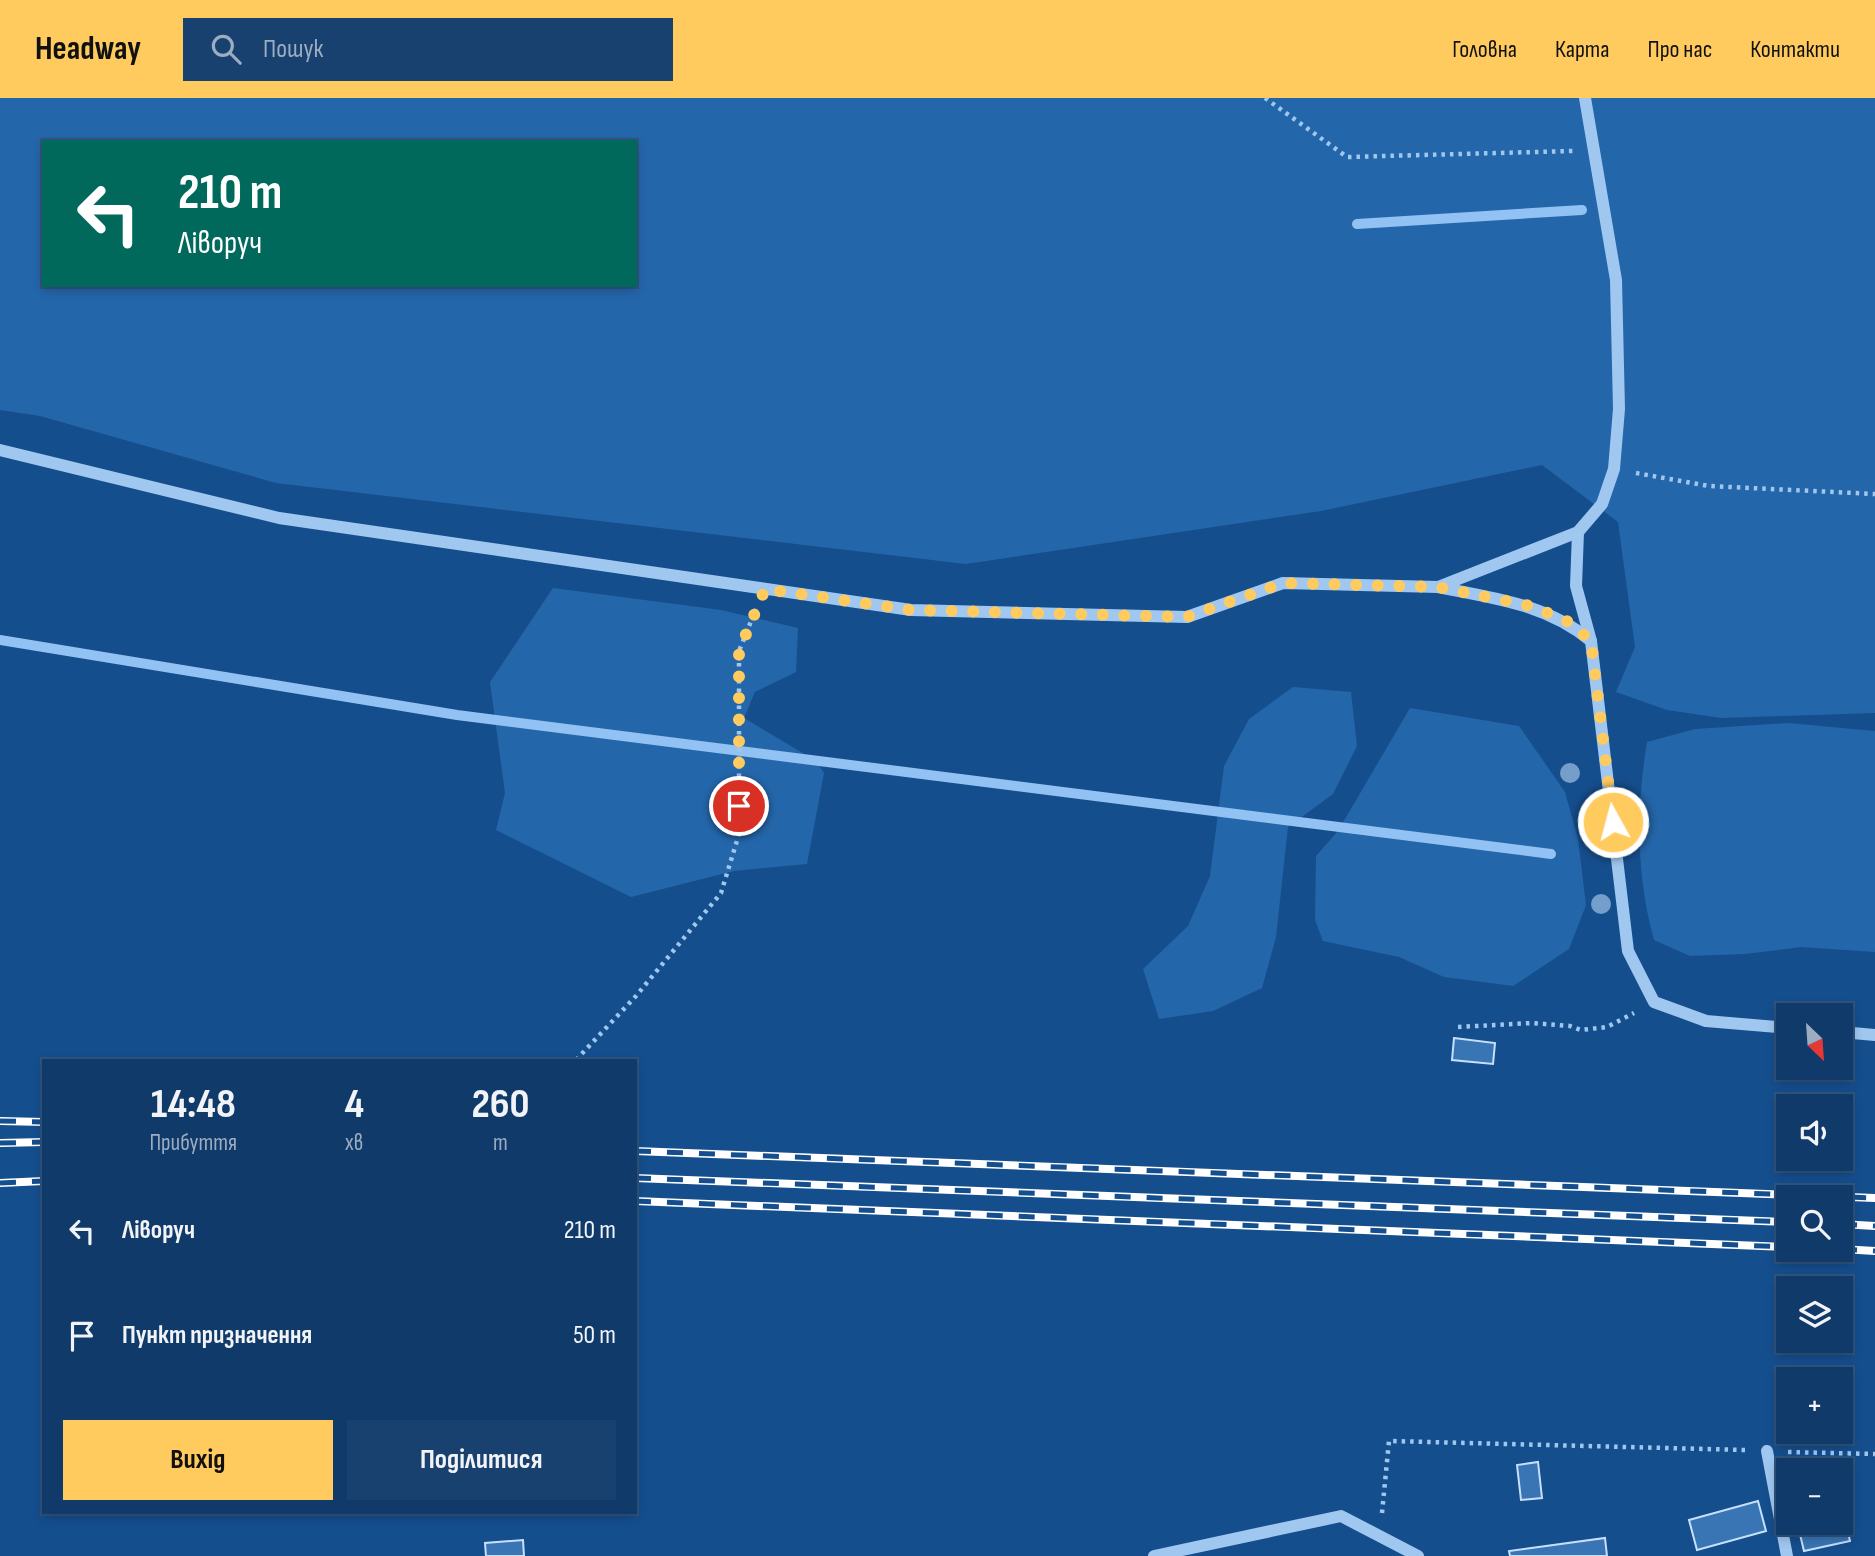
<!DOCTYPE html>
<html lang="uk">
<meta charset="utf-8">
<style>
:root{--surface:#103a6a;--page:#194170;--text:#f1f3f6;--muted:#9cadc1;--line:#30547e;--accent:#ffca5e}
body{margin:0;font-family:"Sofia Sans Condensed",sans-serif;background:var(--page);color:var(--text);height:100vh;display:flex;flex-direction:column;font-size:26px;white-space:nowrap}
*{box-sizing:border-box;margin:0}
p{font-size:23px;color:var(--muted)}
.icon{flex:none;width:38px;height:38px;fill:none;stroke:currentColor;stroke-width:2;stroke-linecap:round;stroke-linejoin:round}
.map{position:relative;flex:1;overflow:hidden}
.details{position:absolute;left:42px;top:961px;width:595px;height:455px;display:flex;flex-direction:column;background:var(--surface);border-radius:0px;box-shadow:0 4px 10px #0003,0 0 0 2px var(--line)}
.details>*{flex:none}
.top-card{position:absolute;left:42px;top:42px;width:595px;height:147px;border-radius:0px;box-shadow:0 4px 10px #0003,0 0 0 2px var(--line);background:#00695c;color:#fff;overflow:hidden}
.needle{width:46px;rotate:155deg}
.buttons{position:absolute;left:1776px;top:905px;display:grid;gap:14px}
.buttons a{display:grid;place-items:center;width:77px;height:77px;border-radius:0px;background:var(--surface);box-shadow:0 4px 10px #0003,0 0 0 2px var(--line);font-size:35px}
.pin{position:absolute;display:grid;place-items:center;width:60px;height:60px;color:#fff;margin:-30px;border:4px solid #fff;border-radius:50%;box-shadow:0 2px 7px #0007}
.me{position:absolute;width:77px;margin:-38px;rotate:353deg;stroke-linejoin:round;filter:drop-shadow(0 0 5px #0008)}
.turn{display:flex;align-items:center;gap:24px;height:147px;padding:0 21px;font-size:32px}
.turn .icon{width:91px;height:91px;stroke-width:2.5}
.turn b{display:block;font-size:49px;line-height:60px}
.eta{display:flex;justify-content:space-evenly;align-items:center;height:119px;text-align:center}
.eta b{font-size:42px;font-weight:700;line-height:49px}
.action{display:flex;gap:14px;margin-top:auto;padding:14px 21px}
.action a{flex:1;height:80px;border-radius:0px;background:var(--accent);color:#111;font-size:28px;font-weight:700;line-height:80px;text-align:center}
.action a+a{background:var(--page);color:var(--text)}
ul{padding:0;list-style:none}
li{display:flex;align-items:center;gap:21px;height:105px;padding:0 21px}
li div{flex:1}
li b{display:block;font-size:26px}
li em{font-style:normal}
header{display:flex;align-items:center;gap:42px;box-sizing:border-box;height:98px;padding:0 35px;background:var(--accent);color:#111}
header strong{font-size:33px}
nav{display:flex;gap:38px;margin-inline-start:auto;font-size:24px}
.search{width:490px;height:63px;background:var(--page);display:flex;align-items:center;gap:18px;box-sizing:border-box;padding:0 24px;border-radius:0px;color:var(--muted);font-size:26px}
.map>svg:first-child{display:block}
.green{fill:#2466aa;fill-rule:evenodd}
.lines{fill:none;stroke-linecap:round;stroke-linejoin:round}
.stream{stroke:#92c2f3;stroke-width:10}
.building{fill:#3975b4;stroke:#c6e0fb;stroke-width:2}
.path{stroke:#a0c7f0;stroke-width:4.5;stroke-dasharray:3.5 5;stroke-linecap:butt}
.minor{stroke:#a0c7f0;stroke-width:12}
.rail-casing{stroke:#fff;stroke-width:8}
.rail{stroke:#154e8d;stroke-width:5;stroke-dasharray:16;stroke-linecap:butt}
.tree{fill:#769eca}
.route{stroke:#ffca5e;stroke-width:12;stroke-dasharray:0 21.6}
</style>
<header>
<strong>Headway</strong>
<div class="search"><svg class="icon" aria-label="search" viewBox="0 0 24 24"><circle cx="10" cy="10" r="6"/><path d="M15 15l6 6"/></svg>Пошук</div>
<nav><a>Головна</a><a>Карта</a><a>Про нас</a><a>Контакти</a></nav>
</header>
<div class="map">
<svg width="1875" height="1458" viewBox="0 0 1875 1458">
<rect width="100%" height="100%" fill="#154e8d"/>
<!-- green -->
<g class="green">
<path d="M0,0H1875V615L1721,620L1667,612L1616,594L1635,549L1618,424L1542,367L1321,413L966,466L276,385L40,318L0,312ZM44,44H635V187H44Z"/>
<path d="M553,490L721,512L798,530L796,574L755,594L744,620L816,663L824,675L807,766L734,773L631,799L496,732L505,695L490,584Z"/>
<path d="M1293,589L1351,594L1357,648L1333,696L1288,729L1276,839L1262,890L1213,913L1159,921L1143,871L1188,828L1210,778L1224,668L1249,621Z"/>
<path d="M1410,610L1519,628L1565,694L1578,741L1586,807L1569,851L1513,888L1444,879L1399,859L1323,843L1315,822L1316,758L1338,733Z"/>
<path d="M1788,625L1875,633V854L1801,849L1745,856L1690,858L1654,842C1636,777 1636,710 1647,644L1695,631Z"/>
</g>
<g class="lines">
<!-- stream -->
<g class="stream">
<path d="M1357,126L1582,112"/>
<path d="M0,542L457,617L1551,756"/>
</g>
</g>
<!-- building -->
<g class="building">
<path d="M1454,940L1495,945L1493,966L1452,962Z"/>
<path d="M1538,1364L1542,1400L1521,1402L1517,1367Z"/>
<path d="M1758,1403L1766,1433L1697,1452L1689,1422Z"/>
<path d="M1841,1405L1850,1443L1804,1453L1797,1424H1841Z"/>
<path d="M1605,1440L1607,1458H1510L1509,1453Z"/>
<path d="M523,1442L524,1458H486L485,1445Z"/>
</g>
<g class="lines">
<!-- path -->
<g class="path">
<path d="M1265,0L1347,59L1573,53"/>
<path d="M1636,375L1709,388L1875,396"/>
<path d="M1458,929L1532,925L1570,928L1581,932L1607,929L1634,915"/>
<path d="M576,962L636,898L721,795L739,736V553L756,511"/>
<path d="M1788,1354L1875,1356"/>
<path d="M1382,1415L1389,1343L1745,1352"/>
</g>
<!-- minor -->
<g class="minor">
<path d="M0,352L279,420L911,512L1187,519L1283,485L1438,489L1578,434L1602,406L1614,371L1619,311L1616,182L1585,0"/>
<path d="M1578,434L1576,488L1591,543L1628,853L1654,904L1706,923L1788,930"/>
<path d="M1438,489C1493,500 1547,506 1591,543"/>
<path d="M1841,934L1875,937"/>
<path d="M1767,1353L1787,1458"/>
<path d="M1154,1458L1341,1418L1418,1458"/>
</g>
<defs>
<g id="rail">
<path d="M0,1023L44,1024"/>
<path d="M0,1045L44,1044"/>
<path d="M635,1053L1875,1100"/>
<path d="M635,1080L1788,1124"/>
<path d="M0,1085L44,1083"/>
<path d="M635,1103L1788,1149"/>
<path d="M1841,1126L1875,1128"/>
<path d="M1841,1151L1875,1153"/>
</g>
</defs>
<!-- rail casing -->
<use href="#rail" class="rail-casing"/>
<!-- rail -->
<use href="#rail" class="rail"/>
</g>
<!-- trees -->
<g class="tree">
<circle cx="1570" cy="675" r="10"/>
<circle cx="1601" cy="806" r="10"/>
</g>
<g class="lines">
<!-- route -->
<path class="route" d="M739,708V553L765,491L911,512L1187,519L1283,485L1438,489L1531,508L1569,524L1591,543L1613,724"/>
</g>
</svg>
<div class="buttons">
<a><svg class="needle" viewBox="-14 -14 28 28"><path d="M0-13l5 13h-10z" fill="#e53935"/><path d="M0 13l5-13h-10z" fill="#9cadc1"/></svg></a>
<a><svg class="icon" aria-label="sound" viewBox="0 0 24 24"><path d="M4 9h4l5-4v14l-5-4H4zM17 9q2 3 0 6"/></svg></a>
<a><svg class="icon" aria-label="search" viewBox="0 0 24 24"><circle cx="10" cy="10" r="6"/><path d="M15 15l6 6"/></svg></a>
<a><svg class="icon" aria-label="layers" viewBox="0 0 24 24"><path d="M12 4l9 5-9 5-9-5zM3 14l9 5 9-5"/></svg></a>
<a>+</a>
<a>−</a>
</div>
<div class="pin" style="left:739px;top:708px;background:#d93025"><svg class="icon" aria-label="arrive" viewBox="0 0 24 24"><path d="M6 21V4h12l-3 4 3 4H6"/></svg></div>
<svg class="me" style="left:1613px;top:724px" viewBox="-20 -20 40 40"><circle r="17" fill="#ffca5e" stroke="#fff" stroke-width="3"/><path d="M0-11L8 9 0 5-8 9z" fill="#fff"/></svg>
<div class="top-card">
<div class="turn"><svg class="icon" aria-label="left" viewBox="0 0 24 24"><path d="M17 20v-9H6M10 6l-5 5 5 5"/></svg><div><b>210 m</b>Ліворуч</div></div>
</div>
<section class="details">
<div class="eta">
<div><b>14:48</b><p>Прибуття</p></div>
<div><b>4</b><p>хв</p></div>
<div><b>260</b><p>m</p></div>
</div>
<ul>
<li><svg class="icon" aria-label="left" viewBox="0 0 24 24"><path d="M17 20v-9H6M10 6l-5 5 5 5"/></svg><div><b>Ліворуч</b></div><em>210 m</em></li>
<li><svg class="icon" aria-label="arrive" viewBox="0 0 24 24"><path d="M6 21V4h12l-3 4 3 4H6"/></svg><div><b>Пункт призначення</b></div><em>50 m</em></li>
</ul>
<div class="action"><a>Вихід</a><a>Поділитися</a></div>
</section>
</div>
